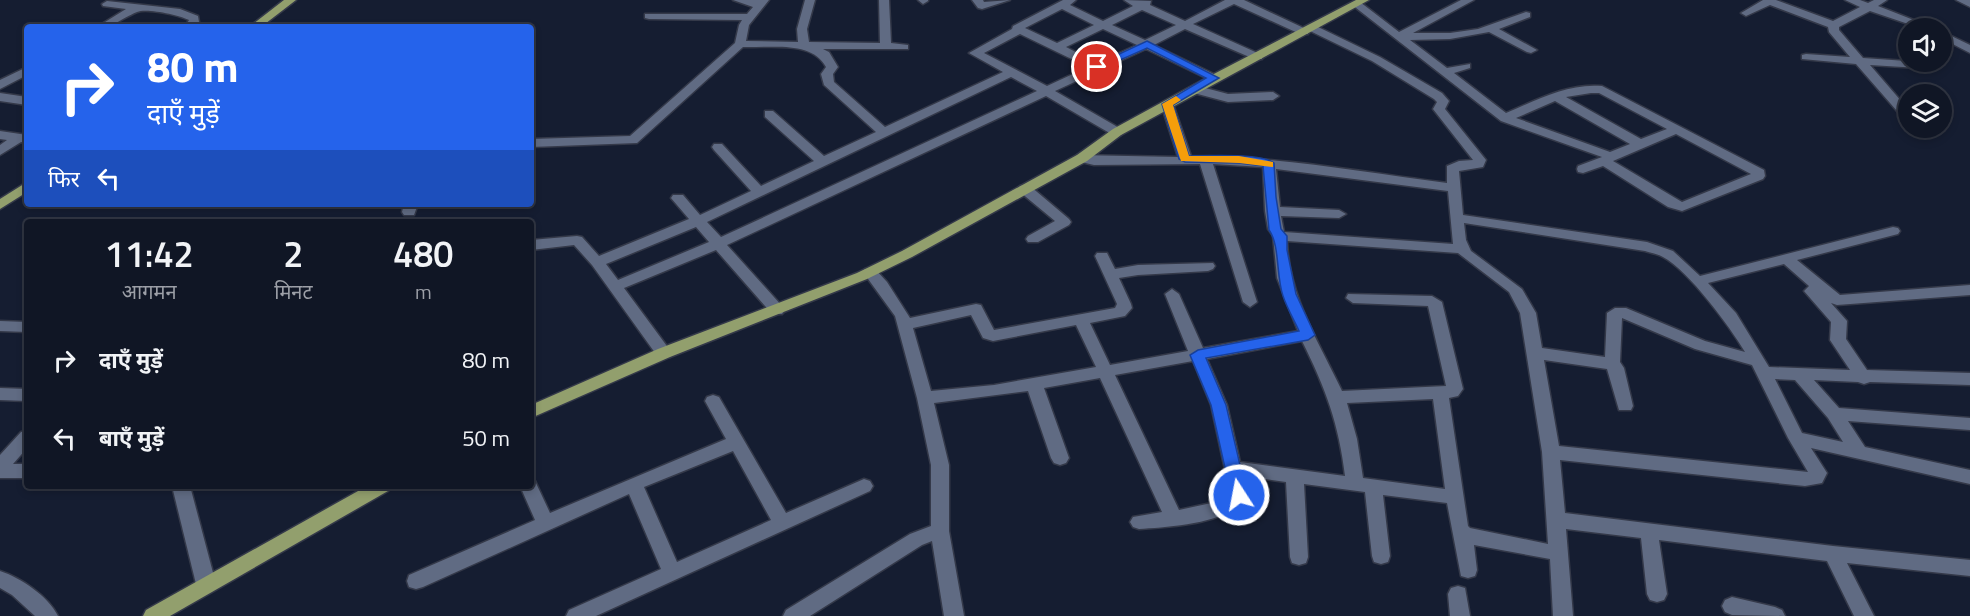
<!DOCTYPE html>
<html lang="hi">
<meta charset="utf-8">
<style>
:root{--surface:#101625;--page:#1e2332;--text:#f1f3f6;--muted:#9c9fa7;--line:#303542}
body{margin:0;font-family:"Titillium Web","Noto Sans Devanagari",sans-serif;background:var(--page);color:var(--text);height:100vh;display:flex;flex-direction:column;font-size:22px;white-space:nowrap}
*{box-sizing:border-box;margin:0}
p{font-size:20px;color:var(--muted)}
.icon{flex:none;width:33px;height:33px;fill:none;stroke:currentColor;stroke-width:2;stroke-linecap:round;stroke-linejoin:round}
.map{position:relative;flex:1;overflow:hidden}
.details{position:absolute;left:24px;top:219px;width:510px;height:270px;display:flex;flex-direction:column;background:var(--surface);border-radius:6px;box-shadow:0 3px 9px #0003,0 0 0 2px var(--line)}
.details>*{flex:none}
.guide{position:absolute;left:24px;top:24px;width:510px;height:183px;border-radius:6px;box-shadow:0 3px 9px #0003,0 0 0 2px var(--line);background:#2563eb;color:#fff;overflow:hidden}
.buttons{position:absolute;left:1898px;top:18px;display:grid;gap:12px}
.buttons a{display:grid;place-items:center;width:54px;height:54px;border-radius:50%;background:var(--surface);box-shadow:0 3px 9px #0003,0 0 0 2px var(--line);font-size:30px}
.pin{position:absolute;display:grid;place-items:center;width:51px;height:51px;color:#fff;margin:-26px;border:3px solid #fff;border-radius:50%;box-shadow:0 2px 6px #0007}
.me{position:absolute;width:66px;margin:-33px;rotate:349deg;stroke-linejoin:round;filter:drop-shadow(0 0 4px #0008)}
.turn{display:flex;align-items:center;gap:21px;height:126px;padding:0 24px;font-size:27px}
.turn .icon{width:78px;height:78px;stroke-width:2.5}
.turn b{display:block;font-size:42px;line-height:51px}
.then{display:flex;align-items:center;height:57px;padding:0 24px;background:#0003;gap:12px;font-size:22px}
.eta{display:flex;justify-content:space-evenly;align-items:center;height:102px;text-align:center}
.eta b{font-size:36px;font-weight:600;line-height:42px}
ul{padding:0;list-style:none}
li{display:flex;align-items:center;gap:18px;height:78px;padding:0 24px}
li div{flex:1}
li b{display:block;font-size:22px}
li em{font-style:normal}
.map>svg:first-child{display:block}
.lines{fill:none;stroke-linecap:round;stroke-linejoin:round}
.minor-casing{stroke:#343949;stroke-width:3}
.major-casing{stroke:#343949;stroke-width:3}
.minor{fill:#606b83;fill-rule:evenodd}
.major{fill:#929f6d;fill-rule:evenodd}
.route{fill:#2563eb;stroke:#184099;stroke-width:1.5}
.slow{fill:#f59e0b}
</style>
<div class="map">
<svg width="1970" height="616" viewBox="0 0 1970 616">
<rect width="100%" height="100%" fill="#151d31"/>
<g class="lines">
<defs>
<g id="minor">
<path d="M733,0H769L749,25L746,41L798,42L797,29L805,0H815L807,29L809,42L880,43L879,0H889L891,43L908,45V49H823L829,52L838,67L833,74L834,82L885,127L1003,72L969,53L1012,29L1013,26L1063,0H1076L1070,5L1103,21L1133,6L1124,0L1151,1L1150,5L1185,21L1225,0H1244L1308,30V26H1316L1380,57L1442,93L1449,101L1445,109L1486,160L1483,167L1459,171L1463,215L1647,242L1673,251L1700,276L1893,227L1898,228L1900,231L1898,234L1797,260L1840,295L1970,285V295L1837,305L1831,303L1847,321L1846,339L1867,370L1970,373V385L1870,382L1864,384L1858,382L1814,380L1839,408L1970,418V430L1848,421L1865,447L1970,470V484L1811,448L1827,473L1822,483L1805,486L1560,460L1565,513L1833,546L1970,560V576L1847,563L1874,616H1854L1827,561L1659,540L1667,594L1664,600L1657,602L1650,600L1647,594L1641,538L1566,529L1573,616H1553L1550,559L1474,545L1477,570L1475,576L1468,578L1461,576L1447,503L1383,495L1390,556L1388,562L1381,564L1374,562L1372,556L1365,492L1304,484L1308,557L1306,563L1299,565L1292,563L1290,557L1286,482L1244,476L1248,495C1233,524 1168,527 1139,529L1133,527L1130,522L1133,517L1162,512L1100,378L1044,388L1069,458L1066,463L1060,465L1054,463L1051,458L1028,391L934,403L949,465V531L964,616H944L932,541L922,545L810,616H783L786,610L910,534L931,526V465L917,398L895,316L863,272L865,269H875L887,282L910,318L976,304L981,305L994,330L1115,308L1117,304L1095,256L1097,253H1107L1115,269L1138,265L1213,263L1215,266L1213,269L1208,271L1138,275L1119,278L1131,304L1132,308L1125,316L1090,323L1110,365L1188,351L1165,294L1172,289L1179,294L1203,348L1298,331L1277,278L1273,236L1268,229L1265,211L1263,167L1213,164L1257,302L1250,307L1243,302L1200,164L1094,165L1077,161L1076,158L1077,155L1178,157L1161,104L1167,100L1173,104L1191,156C1276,156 1362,172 1447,183V166L1459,161L1473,160L1433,109L1437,102L1434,99L1372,61L1308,30V34H1300L1234,4L1193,24L1262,55V59H1254L1185,29L1154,45L1218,76V80H1210L1146,49L1055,91L1121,129L1123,132L1121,135H1113L1046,96L727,245L782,306L785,310L782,314H772L716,250L624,288L672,353L670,357H658L592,265L574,245L531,250V240L577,236L582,237L599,256L689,219L671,198L673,195H683L700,215L751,191L714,150L712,147L714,144H722L761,186L814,161L765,117V111H773L824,156L876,132L824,85L821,74L826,67C812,40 770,48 743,47L637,143L531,147V139L630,136L735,43L739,25L742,20L649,19L645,18V14H747L753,7ZM1062,9L1094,25L1057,43L1025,28ZM1142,10L1176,25L1145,40L1112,25ZM1103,29L1137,45L1097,63L1066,47ZM1020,34L1088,67L1047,86L984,53ZM1011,77L1037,91L721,237L707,222ZM1276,169L1448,191L1453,244L1284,232L1281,216L1339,218L1346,214L1339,210L1280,207ZM1464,223L1645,251C1651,253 1658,254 1663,257C1689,271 1730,327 1745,352L1705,341L1626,308H1615L1607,313L1605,357L1542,348L1536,313L1522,289L1471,251L1466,240ZM696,227L709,242L618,280L606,264ZM1287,241L1458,253L1509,292L1520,313L1542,452L1548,544L1470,528L1468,526L1449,398L1458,396L1463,389L1442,302L1432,296L1348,294L1346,298L1353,303L1428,306L1446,386L1342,391C1319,342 1289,297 1287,241ZM1784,264L1809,286L1804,291L1831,322L1830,340L1850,370L1769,367L1736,313L1708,283ZM971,315L983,338L993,341L1076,325L1096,367L994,385L931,391L913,328ZM1622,318L1695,349L1752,365L1788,438L1808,472L1559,446L1544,360L1607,369L1619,410H1631L1633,406L1624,368L1620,362ZM1302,341C1325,387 1339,424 1345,476L1240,462L1227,405L1207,359ZM1193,361L1211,405L1230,493L1216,502L1179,510L1115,375ZM1775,379L1795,380L1828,418L1843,442L1802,433ZM1433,399L1445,489L1363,478L1357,439L1347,403Z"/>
<path d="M918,0H928V1L923,4Z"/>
<path d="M972,0H983L984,2L1010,0L982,9L978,8Z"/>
<path d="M1461,0H1474L1413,33H1450L1478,29L1526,12L1530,13V17L1499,29L1537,50L1531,53L1527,52L1489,32L1450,39L1410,40L1447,68L1470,64V68L1454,73L1506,113C1537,100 1568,83 1602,86L1764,170L1765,176L1763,179L1682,211L1668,207L1603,166L1583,173L1578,172L1577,169L1578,166L1602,157L1501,121L1351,4L1360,2L1399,32ZM1591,93H1599L1667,129L1641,139L1566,97ZM1555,101L1630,144L1610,152L1516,118ZM1676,134L1751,174L1682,202L1613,161Z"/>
<path d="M1763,0H1776L1833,21L1860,7L1845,0H1860L1868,3L1874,0H1887L1878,6L1934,28H1920L1870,11L1839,27V30L1863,58L1936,63L1942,66L1936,69L1870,65L1908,109V120L1904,119L1856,64L1802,59V55L1806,54L1850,57L1829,32L1828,27L1770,5L1746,16L1741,13Z"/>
<path d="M1956,0H1970V7Z"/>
<path d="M107,1L180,9L198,16L199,22L196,27H185L189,20C178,15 147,8 137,12C120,19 115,27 97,27L126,9L103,6L102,4Z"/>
<path d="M1941,31L1970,45V53L1941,38Z"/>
<path d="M27,67V75L0,89V80Z"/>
<path d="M1194,85L1228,94L1273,92L1279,96L1273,100L1228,102L1190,92L1188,89Z"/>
<path d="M0,93L27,97V105L0,101Z"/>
<path d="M0,131L27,135V143L21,142L0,155V145L7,140L0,139Z"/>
<path d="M1025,185L1030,186L1069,219L1071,222L1069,225L1038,242H1028L1026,239L1028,236L1055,221L1020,192L1018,189L1020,186Z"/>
<path d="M404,204H418L414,215H404L402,212Z"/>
<path d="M0,321L27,322V332L0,331Z"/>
<path d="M0,388L27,389V401L0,400Z"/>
<path d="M713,395L719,397L786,513L864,479L870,481L873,486L870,491L596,616H566L569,610L661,569L629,494L423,587L416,589L409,587L407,581L409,575L535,520L520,486H531V480L535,481L550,513L726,439L705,401L707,397ZM733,451L771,520L677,562L644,487Z"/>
<path d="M27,431V448L13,464H27V478H0V455L21,432Z"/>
<path d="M172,486H190L216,584L213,590L206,592L199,590L196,584Z"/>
<path d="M0,571C21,578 48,596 58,616H35L12,595L0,588Z"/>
<path d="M1458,586L1465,588L1470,616H1450L1448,594L1451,588Z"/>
<path d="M1732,597L1775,607L1782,610L1785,616L1732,615L1725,612L1722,606L1725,600Z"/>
</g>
<g id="major">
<path d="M284,0H296L261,27H249Z"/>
<path d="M1356,0H1369L1121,135L1087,161L912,257L867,279L670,357L531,418V405L658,349L857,273L902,251L1077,155L1113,129L1210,76Z"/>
<path d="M27,182V192L0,209V199Z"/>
<path d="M367,486H391L388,491L170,616H143L146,610Z"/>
</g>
</defs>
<!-- minor casing -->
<use href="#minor" class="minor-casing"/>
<!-- major casing -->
<use href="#major" class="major-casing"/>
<!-- minor -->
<use href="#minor" class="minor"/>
<!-- major -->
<use href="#major" class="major"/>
</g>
<!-- route -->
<path class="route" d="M1147,41L1219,78L1173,105L1189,156C1207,156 1262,153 1274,163L1276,197L1281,229L1287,236V250L1296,294L1315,335L1308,340L1206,358L1226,405L1247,495L1245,500L1239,502L1233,500L1231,495L1211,405L1190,355L1198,350L1299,331C1294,320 1287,308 1283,296C1276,276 1280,245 1269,230L1263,166L1239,163L1185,162L1179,159L1162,104L1206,78L1147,48L1100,69L1091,67Z"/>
<!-- slow -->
<path class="slow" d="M1176,96L1181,100L1173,105L1189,156H1239L1273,162V167L1239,163L1181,161L1162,104Z"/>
</svg>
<div class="buttons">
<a><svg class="icon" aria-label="sound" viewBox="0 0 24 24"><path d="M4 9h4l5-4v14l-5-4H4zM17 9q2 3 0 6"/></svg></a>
<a><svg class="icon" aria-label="layers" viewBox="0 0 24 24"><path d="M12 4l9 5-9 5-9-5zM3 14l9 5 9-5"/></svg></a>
</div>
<div class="pin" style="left:1097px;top:67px;background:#d93025"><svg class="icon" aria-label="arrive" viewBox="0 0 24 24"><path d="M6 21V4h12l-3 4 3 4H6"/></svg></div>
<svg class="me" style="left:1239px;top:495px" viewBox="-20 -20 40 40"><circle r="17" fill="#2563eb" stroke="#fff" stroke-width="3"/><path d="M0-11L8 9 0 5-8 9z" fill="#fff"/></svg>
<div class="guide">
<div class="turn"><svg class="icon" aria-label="right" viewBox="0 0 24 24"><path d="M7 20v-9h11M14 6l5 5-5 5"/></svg><div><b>80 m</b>दाएँ मुड़ें</div></div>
<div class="then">फिर<svg class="icon" aria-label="left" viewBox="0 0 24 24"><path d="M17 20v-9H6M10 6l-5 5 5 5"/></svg></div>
</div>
<section class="details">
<div class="eta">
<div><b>11:42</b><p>आगमन</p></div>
<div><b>2</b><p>मिनट</p></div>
<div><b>480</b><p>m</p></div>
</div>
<ul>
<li><svg class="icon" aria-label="right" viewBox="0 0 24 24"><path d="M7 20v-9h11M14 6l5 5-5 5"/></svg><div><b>दाएँ मुड़ें</b></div><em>80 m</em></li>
<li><svg class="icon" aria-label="left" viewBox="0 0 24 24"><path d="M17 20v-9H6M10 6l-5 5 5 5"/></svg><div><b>बाएँ मुड़ें</b></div><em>50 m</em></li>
</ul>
</section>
</div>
